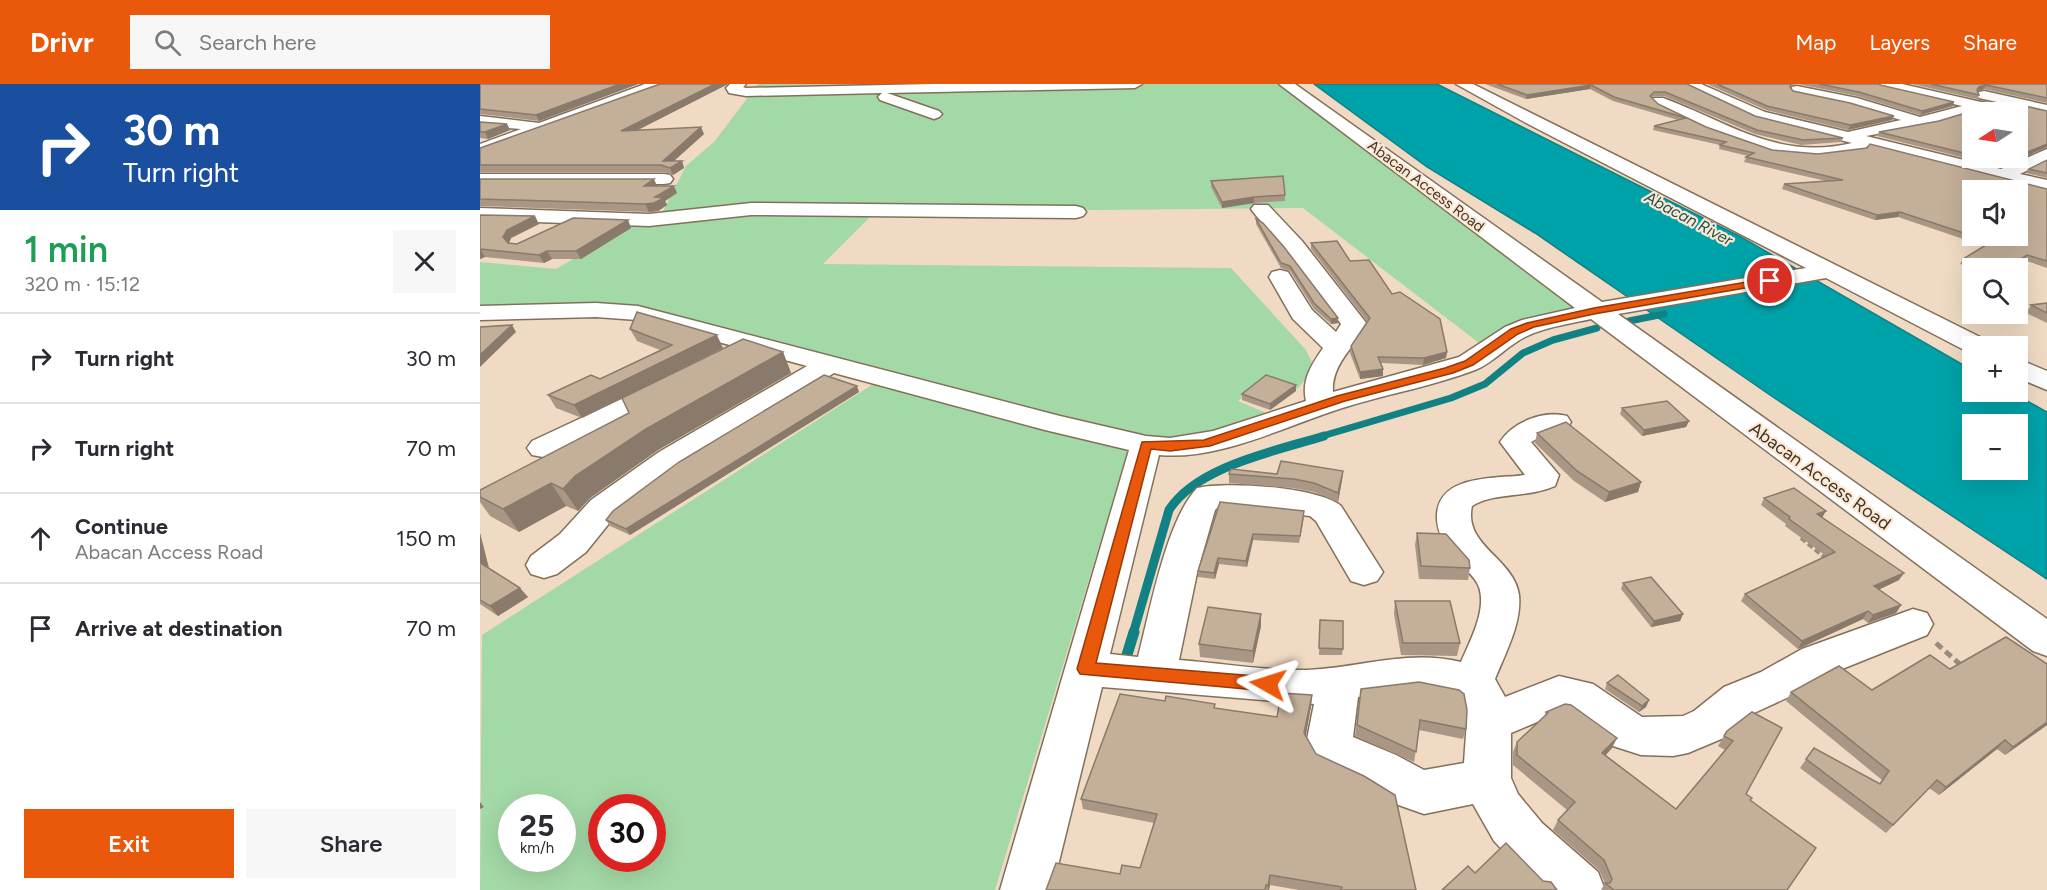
<!DOCTYPE html>
<meta charset="utf-8">
<style>
:root{--surface:#fff;--page:#f7f7f7;--text:#2b2b33;--muted:#7c7c81;--line:#e1e1e2;--accent:#ea580c}
body{margin:0;font-family:Figtree,sans-serif;background:var(--page);color:var(--text);height:100vh;display:flex;flex-direction:column;font-size:22px;white-space:nowrap}
*{box-sizing:border-box;margin:0}
p{font-size:20px;color:var(--muted)}
.icon{flex:none;width:33px;height:33px;fill:none;stroke:currentColor;stroke-width:2;stroke-linecap:round;stroke-linejoin:round}
.map{position:relative;flex:1;overflow:hidden}
.sheet{display:flex;flex-direction:column;background:var(--surface);width:480px}
.sheet>*{flex:none}
.hud{background:#1a4fa0;color:#fff;overflow:hidden}
.needle{width:39px;rotate:258deg}
.tools{position:absolute;left:1482px;top:18px;display:grid;gap:12px}
.tools a{display:grid;place-items:center;width:66px;height:66px;border-radius:0px;background:var(--surface);box-shadow:0 6px 24px #0002;font-size:30px}
.speed{position:absolute;left:18px;top:710px;display:flex;gap:12px;font-size:30px;font-weight:700;text-align:center}
.speed>*{display:grid;place-content:center;width:78px;height:78px;border-radius:50%;background:var(--surface);box-shadow:0 6px 24px #0002;line-height:1}
.speed small{font-size:15px;font-weight:400}
.speed .limit{border:9px solid #d22;background:#fff;color:#111}
.pin{position:absolute;display:grid;place-items:center;width:51px;height:51px;color:#fff;margin:-26px;border:3px solid #fff;border-radius:50%;box-shadow:0 2px 6px #0007}
.me{position:absolute;width:66px;margin:-33px;rotate:276deg;stroke-linejoin:round;filter:drop-shadow(0 0 4px #0008)}
.turn{display:flex;align-items:center;gap:21px;height:126px;padding:0 24px;font-size:27px}
.turn .icon{width:78px;height:78px;stroke-width:2.5}
.turn b{display:block;font-size:42px;line-height:51px}
.round{display:grid;place-items:center;flex:none;width:63px;height:63px;border-radius:0px;background:var(--page)}
.head{display:flex;align-items:center;justify-content:space-between;height:102px;padding:0 24px}
h1{font-size:36px;font-weight:600;line-height:45px;color:#1e9e55}
.button{display:flex;gap:12px;margin-top:auto;padding:12px 24px}
.button a{flex:1;height:69px;border-radius:0px;background:var(--accent);color:#fff;font-size:24px;font-weight:600;line-height:69px;text-align:center}
.button a+a{background:var(--page);color:var(--text)}
ul{padding:0;list-style:none}
li{display:flex;align-items:center;gap:18px;height:90px;padding:0 24px;border-top:2px solid var(--line)}
li div{flex:1}
li b{display:block;font-size:22px}
li em{font-style:normal}
header{display:flex;align-items:center;gap:36px;box-sizing:border-box;height:84px;padding:0 30px;background:var(--accent);color:#fff}
header strong{font-size:28px}
nav{display:flex;gap:33px;margin-inline-start:auto;font-size:21px}
.search{width:420px;height:54px;background:var(--page);display:flex;align-items:center;gap:15px;box-sizing:border-box;padding:0 21px;border-radius:0px;color:var(--muted);font-size:22px}
main{display:flex;flex:1;min-height:0}
.map>svg:first-child{display:block}
.green{fill:#a3d9a6;fill-rule:evenodd}
.water{fill:#00a2a9;stroke:#128184;stroke-width:1.5;fill-rule:evenodd}
.lines{fill:none;stroke-linecap:round;stroke-linejoin:round}
.stream-far2{stroke:#128184;stroke-width:7}
.stream-far1{stroke:#128184;stroke-width:9}
.stream{stroke:#128184;stroke-width:11}
.minor-casing{stroke:#83705b;stroke-width:3}
.path-far1{stroke:#9a8b7a;stroke-width:4;stroke-dasharray:6 3;stroke-linecap:butt}
.path{stroke:#9a8b7a;stroke-width:5;stroke-dasharray:8 4.5;stroke-linecap:butt}
.minor{fill:#fff;fill-rule:evenodd}
.wall{fill:#a99684;fill-rule:evenodd}
.shaded-wall{fill:#897a6b}
.building{fill:#c4af99;stroke:#897a6b;stroke-width:1.5;fill-rule:evenodd}
.route{fill:#ea580c;stroke:#983908;stroke-width:1.5}
.labels{text-anchor:middle;stroke-width:4.5;stroke-linejoin:round;paint-order:stroke}
.far-street-label{font-size:15px;fill:#3d352c;stroke:#fee7d0}
.far-water-label{font-size:16px;font-style:italic;fill:#184f52;stroke:#fee7d0}
.street-label{font-size:18px;fill:#3d352c;stroke:#fee7d0}
</style>
<header>
<strong>Drivr</strong>
<div class="search"><svg class="icon" aria-label="search" viewBox="0 0 24 24"><circle cx="10" cy="10" r="6"/><path d="M15 15l6 6"/></svg>Search here</div>
<nav><a>Map</a><a>Layers</a><a>Share</a></nav>
</header>
<main>
<section class="sheet">
<div class="hud">
<div class="turn"><svg class="icon" aria-label="right" viewBox="0 0 24 24"><path d="M7 20v-9h11M14 6l5 5-5 5"/></svg><div><b>30 m</b>Turn right</div></div>
</div>
<div class="head"><div><h1>1 min</h1><p>320 m · 15:12</p></div><a class="round"><svg class="icon" aria-label="close" viewBox="0 0 24 24"><path d="M6 6l12 12M18 6L6 18"/></svg></a></div>
<ul>
<li><svg class="icon" aria-label="right" viewBox="0 0 24 24"><path d="M7 20v-9h11M14 6l5 5-5 5"/></svg><div><b>Turn right</b></div><em>30 m</em></li>
<li><svg class="icon" aria-label="right" viewBox="0 0 24 24"><path d="M7 20v-9h11M14 6l5 5-5 5"/></svg><div><b>Turn right</b></div><em>70 m</em></li>
<li><svg class="icon" aria-label="ahead" viewBox="0 0 24 24"><path d="M12 20V5M6 11l6-6 6 6"/></svg><div><b>Continue</b><p>Abacan Access Road</p></div><em>150 m</em></li>
<li><svg class="icon" aria-label="arrive" viewBox="0 0 24 24"><path d="M6 21V4h12l-3 4 3 4H6"/></svg><div><b>Arrive at destination</b></div><em>70 m</em></li>
</ul>
<div class="button"><a>Exit</a><a>Share</a></div>
</section>
<div class="map">
<svg width="1567" height="806" viewBox="0 0 1567 806">
<rect width="100%" height="100%" fill="#f0dac3"/>
<!-- green -->
<g class="green">
<path d="M278,0H798L1097,224L1020,248L999,259L823,124L615,126L271,123L180,133L206,82L234,58Z"/>
<path d="M253,128H395L343,180L751,184L826,266L835,285L817,305L786,293L758,317L786,329L734,352L666,356L157,224L0,226V178L76,185L156,138Z"/>
<path d="M395,299L649,363L515,806H0L2,551ZM32,723H82V774H32ZM122,723H172V774H122Z"/>
</g>
<!-- water -->
<path class="water" d="M834,0H957L1261,153L1492,286V308H1531L1567,328V495L1290,311L1055,149L947,83ZM1492,340H1538V386H1492Z"/>
<g class="lines">
<!-- stream-far2 -->
<g class="stream-far2">
<path d="M1149,237L1184,230"/>
<path d="M839,353L971,314L1005,300L1043,269L1073,256L1117,244"/>
</g>
<!-- stream-far1 -->
<path class="stream-far1" d="M653,550L689,426C717,382 796,367 844,352"/>
<!-- stream -->
<path class="stream" d="M646,574L654,548"/>
<defs>
<g id="minor">
<path d="M165,0H185L183,3L0,71V60L41,45L0,42V32L59,39Z"/>
<path d="M250,0H266L263,3L266,4L453,0H662L655,4L407,9L459,27L462,30L459,33L454,35L400,16L398,13L402,9L266,12L249,9L246,4Z"/>
<path d="M799,0H815L1122,218L1326,184L1048,40L976,0H993L1506,256L1510,262H1492V269L1488,268L1346,194L1138,230L1567,535V572L1553,567L1111,235C1089,240 1065,243 1045,253C1027,262 1013,279 995,286C956,301 913,309 872,321C813,338 742,377 679,371L630,570L658,573C670,527 686,437 717,404C746,397 838,403 861,422L903,488L897,497L884,501L871,497L836,437L830,432L739,422L735,426L717,489L699,576C741,579 785,587 827,586C879,584 928,565 981,578C990,557 1007,526 999,503C995,491 980,482 973,472C963,459 956,446 957,430C960,390 1016,395 1045,391L1020,358C1033,338 1063,326 1087,332L1091,338L1087,344L1064,351L1051,358L1079,391L1075,402C1049,414 1013,408 992,422C983,462 1034,474 1039,511C1042,539 1025,570 1015,595L1025,613L1079,592L1113,600L1162,633L1203,632L1214,627L1244,603L1281,588L1322,565L1433,525L1447,529L1453,540L1447,551L1352,589L1311,612L1274,629L1246,653L1208,669L1193,672L1161,671L1133,662L1088,629L1081,628L1031,649V694L1038,710L1062,739L1118,788L1125,806H1060L1014,757L993,720L944,730L910,718L884,701L837,680L826,660L834,620L622,603L572,806H520L649,366L565,346L354,289L201,382L135,432L106,468L77,490L64,494L51,490L46,481L51,472L80,450L111,416L179,368L327,282L157,236L116,233L0,236V222L116,219L158,222L580,332L666,352L690,354L733,347L826,317C821,296 832,280 843,264L813,235L789,193L792,188L800,186L808,188L832,226L856,248L861,240L806,167L774,129L771,125L774,121H788L822,157L887,240C875,263 851,280 853,308L979,273L1025,243L1042,236L1095,224ZM939,606L972,610L984,619L987,636L984,679L944,686L916,671L873,653L878,613Z"/>
<path d="M1203,0H1221L1285,28L1368,48L1421,36L1369,21L1312,9L1310,6L1312,3L1317,2L1377,14L1440,33L1482,22L1399,3L1397,0H1422L1532,25L1534,28L1500,26L1456,39L1386,52L1521,85L1567,65V77L1540,90L1567,96V108L1387,62L1385,66C1317,83 1264,65 1203,34C1193,29 1178,25 1171,17L1173,14H1183C1248,38 1299,77 1372,59L1275,34Z"/>
<path d="M1504,7L1567,21V29L1499,14L1497,11L1499,8Z"/>
<path d="M0,90H184L190,91L193,95L190,99L184,100H0Z"/>
<path d="M271,119L596,122L603,124L606,128L603,132L596,134L271,131L169,142L0,136V124L169,130Z"/>
<path d="M1538,275L1567,287V306L1538,294Z"/>
<path d="M186,297L196,299L200,305L196,311L74,371L63,373L52,371L47,364L52,357L176,299Z"/>
</g>
</defs>
<!-- minor casing -->
<use href="#minor" class="minor-casing"/>
<!-- path-far1 -->
<path class="path-far1" d="M1321,454L1348,476"/>
<!-- path -->
<path class="path" d="M1456,559L1482,582"/>
<!-- minor -->
<use href="#minor" class="minor"/>
</g>
<!-- wall -->
<g class="wall">
<path d="M0,0H158L59,37L0,30Z"/>
<path d="M180,0H248L158,46L224,50L194,77H202L204,84L193,91L184,88H0V64Z"/>
<path d="M1005,0H1207L1275,32L1363,54L1361,58L1321,61L1275,50L1184,12H1173L1172,13L1178,20L1226,43L1292,66L1567,105V184L1544,176L1531,184H1494L1480,180L1483,175L1504,162L1418,133L1395,136L1302,105L1304,100L1346,97L1264,78L1266,73L1268,72L1239,65L1240,61L1173,46L1174,42L1198,36L1133,17L1110,5L1046,15Z"/>
<path d="M1227,0H1317L1310,2V3L1313,7L1412,36L1368,46L1286,26Z"/>
<path d="M1318,0H1400V1L1473,22L1440,31L1377,12Z"/>
<path d="M1432,0H1567V19L1504,5L1497,7L1499,11L1497,15Z"/>
<path d="M1536,20L1567,27V63L1521,83L1397,52L1399,48L1459,37L1502,24L1535,26L1534,24ZM1492,28H1538V74H1492Z"/>
<path d="M0,38L27,40L30,46L8,55L0,54Z"/>
<path d="M1567,76V94L1547,89L1549,85Z"/>
<path d="M0,95L177,102L197,109L185,117L187,121L178,127L169,128L0,122Z"/>
<path d="M731,97L805,111V117L774,119L742,124L731,103Z"/>
<path d="M0,131L59,140L31,154L29,159L37,160L148,136L151,144L101,175H72L64,179L5,173L0,175Z"/>
<path d="M776,135L858,234V239L851,240L834,225L810,187L801,184L776,140Z"/>
<path d="M831,159L870,177L912,210L967,268L966,274L943,281L901,279L903,292L880,295L870,269L871,262L887,237L831,165Z"/>
<path d="M1567,219V239L1546,229L1551,221Z"/>
<path d="M150,245L243,264L102,334L76,324L68,311L120,295L180,266L157,257Z"/>
<path d="M303,268L311,289L178,366L110,414L98,427L86,422L39,448L10,432L0,418V406Z"/>
<path d="M816,307L790,326L762,316V310Z"/>
<path d="M379,308L150,451L130,442L126,436Z"/>
<path d="M1142,324L1209,337L1206,343L1162,352L1140,330Z"/>
<path d="M1057,349L1161,398L1158,408L1125,418L1094,397L1055,359Z"/>
<path d="M863,387L862,396L858,418L834,408L813,404L749,399V390H797Z"/>
<path d="M1284,414L1343,434L1419,496L1399,505L1421,521L1416,529L1388,539L1383,535L1318,565L1261,517L1265,510L1346,472L1305,442L1306,440L1281,421Z"/>
<path d="M740,418L824,434L819,459L773,456L767,483L739,480L735,495L718,493V487Z"/>
<path d="M0,449L9,484L48,513L18,532L0,520Z"/>
<path d="M937,449L990,484L988,496L939,495L935,461Z"/>
<path d="M1143,499L1203,530L1200,537L1171,543L1141,505Z"/>
<path d="M915,517L980,559L977,572L921,571L914,530Z"/>
<path d="M781,530V542L773,579L720,573L719,560Z"/>
<path d="M840,536L863,565L862,571H839Z"/>
<path d="M1567,580V641L1525,671L1517,665L1459,711L1449,704L1406,749L1320,684L1334,664L1399,700L1402,696L1306,617L1311,608L1392,606L1470,585Z"/>
<path d="M1127,599L1169,616L1166,623L1159,628L1125,605Z"/>
<path d="M881,605L986,645L983,655L939,646L934,678L875,652Z"/>
<path d="M832,611L831,622L826,651L836,670L936,806H819L790,801L789,806H566L640,790L660,784L674,739L603,725L601,715L736,624L797,633Z"/>
<path d="M1066,628L1132,664L1126,671L1196,725L1245,666L1238,662L1247,647L1272,628L1266,710L1270,716L1307,806H1121L1125,799L1119,786L1073,746L1078,736L1087,726L1033,681V668L1037,658L1064,633Z"/>
</g>
<!-- shaded-wall -->
<g class="shaded-wall">
<path d="M140,0H158L59,37L56,31Z"/>
<path d="M235,0H248L144,53L141,47Z"/>
<path d="M1111,1L1110,5L1046,15L1047,11Z"/>
<path d="M1506,1L1504,5L1497,7L1499,3Z"/>
<path d="M1474,18L1473,22L1440,31L1442,27Z"/>
<path d="M1414,32L1412,36L1368,46L1370,41Z"/>
<path d="M27,40L30,46L8,55L5,48Z"/>
<path d="M221,43L224,50L187,83L183,77Z"/>
<path d="M1567,60V63L1521,83L1523,78L1534,74H1538V72Z"/>
<path d="M202,77L204,84L193,91L190,84Z"/>
<path d="M174,95L177,102H164Z"/>
<path d="M194,102L197,109L185,117L187,121L178,127L169,128L165,120Z"/>
<path d="M774,113V119L742,124V118Z"/>
<path d="M1420,128L1418,133L1395,136L1397,131Z"/>
<path d="M55,132L59,140L31,154L28,161L23,153L27,146Z"/>
<path d="M148,136L151,144L101,175L96,167Z"/>
<path d="M0,165L5,173L0,175Z"/>
<path d="M67,167L72,175L64,179L59,171Z"/>
<path d="M1547,171L1544,176L1531,184H1526Z"/>
<path d="M858,234V239L851,240V235Z"/>
<path d="M32,241L36,248L0,283V271Z"/>
<path d="M237,251L243,264L102,334L94,321Z"/>
<path d="M303,268L311,289L178,366L110,414L98,427L83,405L95,392L166,345Z"/>
<path d="M967,268L966,274L943,281L944,274Z"/>
<path d="M903,285V292L880,295V288Z"/>
<path d="M816,301V307L790,326V320Z"/>
<path d="M377,302L379,308L150,451L146,445Z"/>
<path d="M1209,337L1206,343L1162,352L1164,346Z"/>
<path d="M863,387L862,396L858,418V409Z"/>
<path d="M1161,398L1158,408L1125,418L1129,408Z"/>
<path d="M71,399L86,422L39,448L23,425Z"/>
<path d="M1346,427L1342,434L1337,430Z"/>
<path d="M0,449L10,489L2,480L0,470Z"/>
<path d="M773,450V456L767,483L766,477Z"/>
<path d="M738,474L739,480L735,495L734,489Z"/>
<path d="M1424,489L1419,496L1390,510L1394,502Z"/>
<path d="M40,504L48,513L18,532L10,522Z"/>
<path d="M1421,521L1416,529L1388,539L1393,531Z"/>
<path d="M1388,527L1383,535L1318,565L1322,557Z"/>
<path d="M781,530V542L773,579V567Z"/>
<path d="M1203,530L1200,537L1171,543L1174,537Z"/>
<path d="M832,611L831,622L824,660V649Z"/>
<path d="M1169,616L1166,623L1159,628L1162,622Z"/>
<path d="M1567,638V641L1525,671L1533,663Z"/>
<path d="M1137,654L1132,664L1118,679L1122,669Z"/>
<path d="M1525,656L1517,665L1459,711L1466,703Z"/>
<path d="M0,718L4,723L0,725Z"/>
<path d="M790,791V801L789,806H788Z"/>
</g>
<!-- building -->
<g class="building">
<path d="M0,0H140L56,31L0,25Z"/>
<path d="M180,0H235L141,47L221,43L183,77H202L190,84L181,81H0V64Z"/>
<path d="M1017,0H1207L1275,32L1363,54L1323,56L1277,46L1185,8H1174L1170,12L1178,20L1226,43L1292,66L1338,70L1387,64L1390,60L1567,105V177L1547,171L1526,184H1515L1483,175L1511,158L1420,128L1397,131L1304,100L1363,96L1266,73L1274,69L1240,61L1246,58L1174,42L1206,34L1134,13L1111,1L1047,11ZM1492,106H1538V152H1492Z"/>
<path d="M1237,0H1311L1310,3L1313,7L1370,19L1414,32L1370,41L1287,22Z"/>
<path d="M1339,0H1400V1L1474,18L1442,27L1379,8Z"/>
<path d="M1451,0H1567V14L1506,1L1499,3L1497,6L1499,11Z"/>
<path d="M1536,20L1567,27V60L1538,72V28H1492V71L1399,48L1459,37L1502,24L1536,26L1538,24Z"/>
<path d="M0,38L27,40L5,48H0Z"/>
<path d="M1505,74H1534L1523,78Z"/>
<path d="M1567,76V89L1549,85Z"/>
<path d="M803,92L805,111L774,113L742,118L731,97Z"/>
<path d="M0,95H174L164,102H194L175,113L184,114L174,119L165,120L0,115Z"/>
<path d="M0,131L55,132L27,146L23,153L28,159L37,160L93,134L148,136L96,167H67L59,171L0,165Z"/>
<path d="M776,135L783,139L804,163L858,234L851,235L834,219L810,182L801,179Z"/>
<path d="M857,157L870,177L889,176L912,210L920,208L960,235L967,268L944,274L898,273L903,285L880,288L871,262L890,234L831,159Z"/>
<path d="M1567,219V229L1551,221Z"/>
<path d="M157,228L237,251L94,321L68,311L111,291L120,295L192,261L150,245Z"/>
<path d="M32,241L0,271V243Z"/>
<path d="M263,255L303,268L166,345L95,392L83,405L71,399L23,425L0,413V406L149,329L142,314Z"/>
<path d="M344,291L377,302L146,445L126,436L133,427L199,378Z"/>
<path d="M786,291L816,301L790,320L762,310Z"/>
<path d="M1187,317L1209,337L1164,346L1142,324Z"/>
<path d="M1086,338L1161,398L1129,408L1097,387L1057,349Z"/>
<path d="M801,377L863,387L858,409L834,399L814,395L749,390L751,385L797,390Z"/>
<path d="M1314,404L1346,427L1337,430L1424,489L1394,502L1421,521L1393,531L1388,527L1322,557L1265,510L1355,468L1309,435L1310,433L1284,414Z"/>
<path d="M740,418L824,427L820,452L773,450L766,477L738,474L734,489L718,487Z"/>
<path d="M937,449L966,450L989,476L990,484L941,482Z"/>
<path d="M0,470L2,480L40,504L10,522L0,516Z"/>
<path d="M1171,493L1203,530L1174,537L1143,499Z"/>
<path d="M915,517H970L980,559H923Z"/>
<path d="M728,523L781,530L773,567L719,560Z"/>
<path d="M840,536L863,537V565L839,564Z"/>
<path d="M1526,553L1567,580V638L1533,663L1525,656L1466,703L1457,696L1413,741L1326,675L1334,664L1400,700L1409,687L1311,608L1359,582L1392,606L1450,571L1470,585Z"/>
<path d="M1138,591L1169,616L1162,622L1127,599Z"/>
<path d="M939,598L979,606L984,610L987,626L986,645L940,636L936,668L877,641L881,605Z"/>
<path d="M801,609L832,611L824,649L836,670L884,692L915,711L936,806H861L862,803L790,791L788,802L786,801L785,806H566L576,779L640,790L642,781L660,784L677,730L601,715L640,610L685,617L686,612L735,620L734,624L797,633Z"/>
<path d="M1085,620L1091,621L1137,654L1122,669L1196,725L1253,657L1244,652L1247,647L1272,628L1302,644L1266,710L1272,714L1270,716L1336,764L1307,806H1134L1125,799H1130L1132,795L1124,776L1078,736L1095,718L1037,671V658L1068,629L1066,628Z"/>
<path d="M1026,759L1063,797L1071,798L1077,806H962L988,782L995,789Z"/>
</g>
<!-- route -->
<path class="route" d="M1290,194L1295,197L1294,199L1114,230L1054,243L1038,250L993,281L973,289L865,317L730,362L690,367L671,365L616,579L788,593L794,595L797,600L794,605L788,607L600,590L597,585L662,358L724,356L857,312L965,284L985,277L1031,245L1047,239L1114,224Z"/>
<g class="labels">
<!-- far-street labels -->
<g class="far-street-label">
<text transform="translate(946 102) rotate(37)" y="5">Abacan Access Road</text>
</g>
<!-- far-water labels -->
<g class="far-water-label">
<text transform="translate(1209 134) rotate(28)" y="6">Abacan River</text>
</g>
<!-- street labels -->
<g class="street-label">
<text transform="translate(1340 392) rotate(36)" y="6">Abacan Access Road</text>
</g>
</g>
</svg>
<div class="tools">
<a><svg class="needle" viewBox="-14 -14 28 28"><path d="M0-13l5 13h-10z" fill="#e53935"/><path d="M0 13l5-13h-10z" fill="#7c7c81"/></svg></a>
<a><svg class="icon" aria-label="sound" viewBox="0 0 24 24"><path d="M4 9h4l5-4v14l-5-4H4zM17 9q2 3 0 6"/></svg></a>
<a><svg class="icon" aria-label="search" viewBox="0 0 24 24"><circle cx="10" cy="10" r="6"/><path d="M15 15l6 6"/></svg></a>
<a>+</a>
<a>−</a>
</div>
<div class="speed"><div>25<small>km/h</small></div><div class="limit">30</div></div>
<div class="pin" style="left:1290px;top:197px;background:#d93025"><svg class="icon" aria-label="arrive" viewBox="0 0 24 24"><path d="M6 21V4h12l-3 4 3 4H6"/></svg></div>
<svg class="me" style="left:788px;top:600px" viewBox="-20 -20 40 40"><path d="M0-17L14 15 0 8-14 15z" fill="#ea580c" stroke="#fff" stroke-width="4"/></svg>
</div>
</main>
